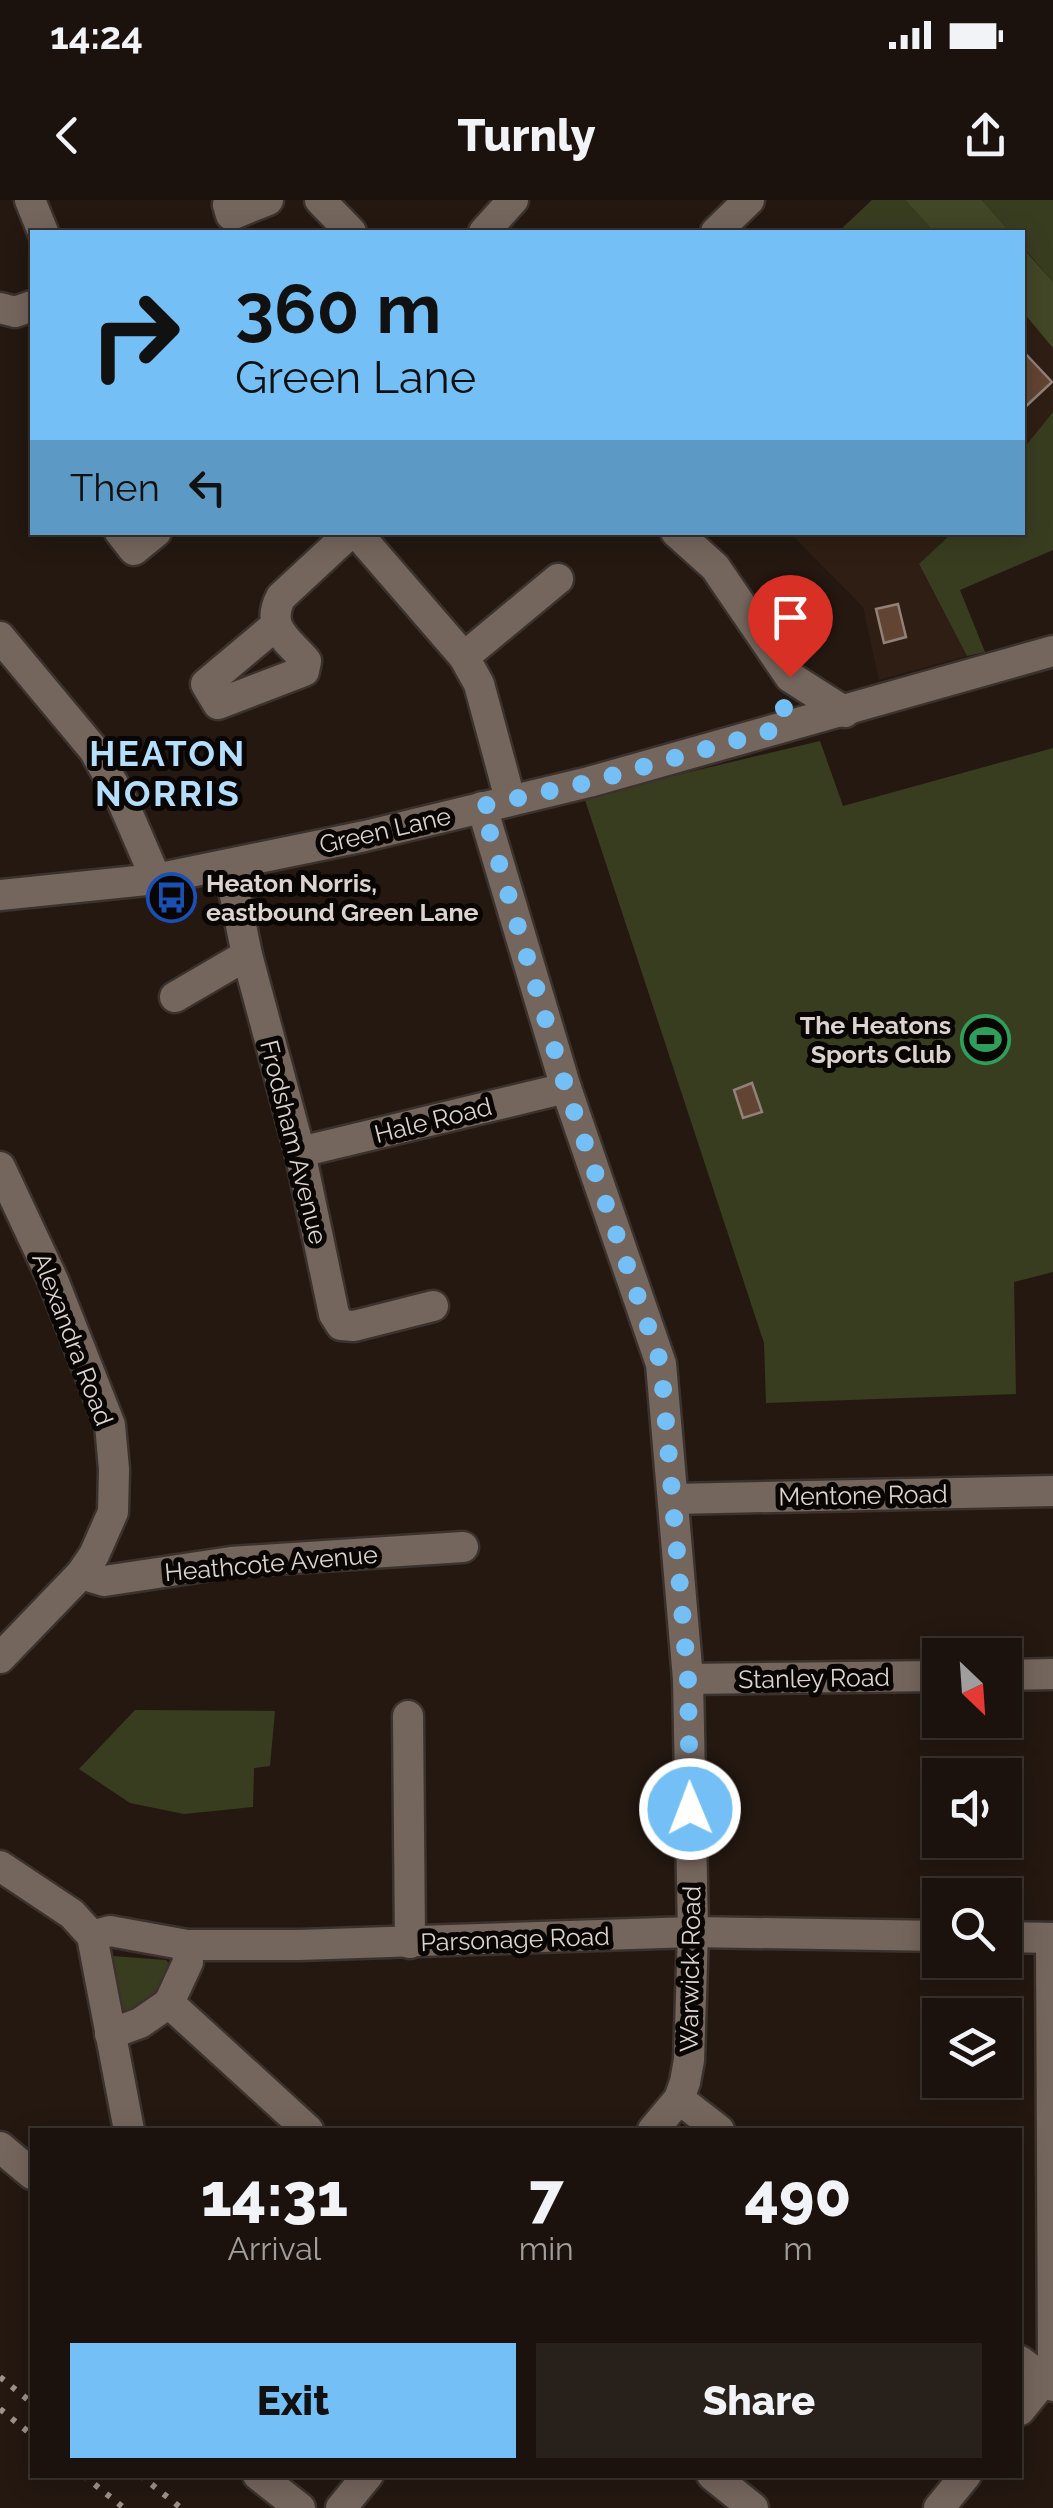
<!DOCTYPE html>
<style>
:root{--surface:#1b120d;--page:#28201b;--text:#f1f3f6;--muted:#a09e9d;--line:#39322e;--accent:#74c0f6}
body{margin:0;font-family:Raleway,sans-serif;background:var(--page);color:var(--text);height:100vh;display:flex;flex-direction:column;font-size:38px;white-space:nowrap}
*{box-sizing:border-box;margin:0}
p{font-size:32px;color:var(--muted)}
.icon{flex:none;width:55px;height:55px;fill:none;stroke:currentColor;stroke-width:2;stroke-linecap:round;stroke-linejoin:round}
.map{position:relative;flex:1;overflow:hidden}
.drawer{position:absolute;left:30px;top:1928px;width:992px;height:350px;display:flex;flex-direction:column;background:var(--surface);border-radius:0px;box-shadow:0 5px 25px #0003,0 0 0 2px var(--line)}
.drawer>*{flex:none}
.guide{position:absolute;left:30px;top:30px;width:995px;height:305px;border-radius:0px;box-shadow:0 5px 25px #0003,0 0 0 2px var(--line);background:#74c0f6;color:#111;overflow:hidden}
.needle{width:65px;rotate:155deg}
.controls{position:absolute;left:922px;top:1438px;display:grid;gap:20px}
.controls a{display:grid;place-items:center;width:100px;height:100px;border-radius:0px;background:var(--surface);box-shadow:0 5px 25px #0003,0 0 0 2px var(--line);font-size:50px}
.pin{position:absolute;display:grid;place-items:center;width:85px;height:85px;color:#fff;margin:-102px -42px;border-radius:50% 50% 50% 0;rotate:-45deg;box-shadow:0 0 10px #0007}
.pin .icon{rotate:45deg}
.me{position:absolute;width:110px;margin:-55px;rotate:359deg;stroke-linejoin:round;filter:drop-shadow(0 0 8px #0008)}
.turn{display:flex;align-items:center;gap:35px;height:210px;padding:0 40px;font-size:45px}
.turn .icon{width:130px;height:130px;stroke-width:2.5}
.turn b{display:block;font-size:70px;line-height:85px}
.then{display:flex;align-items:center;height:95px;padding:0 40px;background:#0003;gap:20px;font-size:38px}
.eta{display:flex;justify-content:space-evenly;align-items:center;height:170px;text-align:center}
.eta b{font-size:60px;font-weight:800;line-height:70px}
.cta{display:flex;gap:20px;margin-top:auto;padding:20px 40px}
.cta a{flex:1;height:115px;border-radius:0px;background:var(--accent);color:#111;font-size:40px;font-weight:800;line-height:115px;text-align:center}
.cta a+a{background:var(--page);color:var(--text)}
.status{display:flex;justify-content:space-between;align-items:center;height:70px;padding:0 50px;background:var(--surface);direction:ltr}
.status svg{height:28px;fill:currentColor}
header{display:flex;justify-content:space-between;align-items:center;height:130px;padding:0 40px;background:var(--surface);font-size:45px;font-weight:800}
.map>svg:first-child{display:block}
.built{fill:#2f1e13}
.green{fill:#393d20}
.forest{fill:#424727}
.building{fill:#624432;stroke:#918178;stroke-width:2.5}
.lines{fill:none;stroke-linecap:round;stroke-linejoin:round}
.minor-casing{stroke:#3b322e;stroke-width:35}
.minor{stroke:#75665d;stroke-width:30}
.rail{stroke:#9d938d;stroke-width:6;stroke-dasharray:5 10;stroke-linecap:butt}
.route{stroke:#74c0f6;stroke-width:18;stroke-dasharray:0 32.4}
.labels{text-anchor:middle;stroke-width:10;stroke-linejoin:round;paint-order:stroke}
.street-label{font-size:25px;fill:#dcd3ce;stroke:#090503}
.poi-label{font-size:25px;font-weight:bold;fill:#dcd3ce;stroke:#090503;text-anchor:start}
.district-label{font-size:35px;font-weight:bold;letter-spacing:2.5px;fill:#b5defc;stroke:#090503}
</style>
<div class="status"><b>14:24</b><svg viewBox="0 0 49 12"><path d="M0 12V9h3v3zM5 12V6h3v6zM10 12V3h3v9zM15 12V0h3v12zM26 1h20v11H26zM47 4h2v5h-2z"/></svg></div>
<header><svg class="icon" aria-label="back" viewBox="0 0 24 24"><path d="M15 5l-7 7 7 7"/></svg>Turnly<svg class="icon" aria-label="share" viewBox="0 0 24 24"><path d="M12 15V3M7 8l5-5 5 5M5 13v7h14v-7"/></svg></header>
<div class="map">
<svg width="1053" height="2308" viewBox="0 0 1053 2308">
<rect width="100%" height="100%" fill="#241811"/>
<!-- built -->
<g class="built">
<path d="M1022,47L1053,82V212L1023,249Z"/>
<path d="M790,333H952L919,365L967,456L879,480L863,407Z"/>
</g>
<!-- green -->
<g class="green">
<path d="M872,0H905L934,32H838Z"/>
<path d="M982,0H1053V82L1023,47L1022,32H1010Z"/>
<path d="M1053,212V350L960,390L985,452L967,456L919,364L952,333L1022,332L1023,249Z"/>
<path d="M820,541L843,606L1053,548V1072L1014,1082L1016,1194L766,1203L764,1143L584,597Z"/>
<path d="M135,1510L275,1511L270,1566L254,1568L253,1607L184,1614L130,1603L79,1569Z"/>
<path d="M113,1756L166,1760L171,1766L164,1794L117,1818Z"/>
</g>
<!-- forest -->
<g class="forest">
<path d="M905,0H982L1010,32H934Z"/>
<path d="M1022,47L1053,82V148L1023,112Z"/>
</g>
<!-- building -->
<g class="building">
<path d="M1022,150L1052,182L1022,210Z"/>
<path d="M898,404L906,437L884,443L876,409Z"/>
<path d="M752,883L762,912L743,918L734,890Z"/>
</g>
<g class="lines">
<defs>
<g id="minor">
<path d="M30,0L43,32"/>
<path d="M232,0L228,5L231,15L268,0"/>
<path d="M320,0L351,32"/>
<path d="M484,32L513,0"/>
<path d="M716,32L749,0"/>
<path d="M0,108L15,112L32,106"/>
<path d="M120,332L134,350L156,332"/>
<path d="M356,332L464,457L479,484L510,599"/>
<path d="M676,332L715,367L790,477L845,512"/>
<path d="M275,426L206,484L218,504L304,471L306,461C287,439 265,427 281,397L351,332"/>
<path d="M0,437L94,550L121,598L156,679"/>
<path d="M464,457L558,379"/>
<path d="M482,607L566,888L661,1164L688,1479L693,1732L689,1860L685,1882L679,1899L653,1930"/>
<path d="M229,666L247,755L300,952L334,1114L341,1125L354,1126L433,1106"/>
<path d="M0,695L156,679L365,636L589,582L1053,451"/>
<path d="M175,797L247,755"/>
<path d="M300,952L566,888"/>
<path d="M0,967L53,1080L110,1225L114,1269L113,1312L94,1355L81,1374L0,1458"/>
<path d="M673,1299L1053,1291"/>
<path d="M81,1374L104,1381L231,1362L463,1347"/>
<path d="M1005,1475L1053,1474"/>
<path d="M688,1479L940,1476"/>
<path d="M408,1516L410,1743"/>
<path d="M0,1666L72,1714L92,1736L129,1930"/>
<path d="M92,1736L110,1731L187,1745H299L693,1732L940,1736"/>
<path d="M1005,1737L1053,1738"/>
<path d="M169,1803L188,1762L187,1745"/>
<path d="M110,1834L140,1823L169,1803L308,1930"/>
<path d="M679,1899L719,1930"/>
<path d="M0,1947L32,1974"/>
<path d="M1020,2161L1053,2186"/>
<path d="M1020,2210L1053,2169L1051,1738"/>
<path d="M258,2275L300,2308"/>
<path d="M712,2275L753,2308"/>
<path d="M341,2308L368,2275"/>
<path d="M939,2308L966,2275"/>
</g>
</defs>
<!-- minor casing -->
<use href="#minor" class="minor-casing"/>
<!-- minor -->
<use href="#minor" class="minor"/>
<!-- rail -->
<g class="rail">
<path d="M0,2177L32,2203"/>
<path d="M0,2209L32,2235"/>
<path d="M83,2275L124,2308"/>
<path d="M140,2275L181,2308"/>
</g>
</g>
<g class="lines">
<!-- route -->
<path class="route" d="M690,1609L688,1480L661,1164L566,888L482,606L590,582L780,528L790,477"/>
</g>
<!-- icons -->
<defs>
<symbol id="bus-ring" viewBox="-11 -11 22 22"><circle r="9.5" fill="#090503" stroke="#1a4fb4" stroke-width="1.5"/><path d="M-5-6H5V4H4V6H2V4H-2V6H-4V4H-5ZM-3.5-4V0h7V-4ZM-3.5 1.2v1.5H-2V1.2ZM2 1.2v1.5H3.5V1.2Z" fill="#1a4fb4"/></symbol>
<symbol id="stadium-ring" viewBox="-11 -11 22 22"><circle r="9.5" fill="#090503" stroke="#2e9e5b" stroke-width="1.5"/><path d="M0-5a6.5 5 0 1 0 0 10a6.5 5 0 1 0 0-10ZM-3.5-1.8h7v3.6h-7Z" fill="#2e9e5b"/></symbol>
</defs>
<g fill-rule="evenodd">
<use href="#bus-ring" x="144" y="670" width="55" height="55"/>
<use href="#stadium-ring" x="958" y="812" width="55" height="55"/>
</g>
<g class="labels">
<!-- street labels -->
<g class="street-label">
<text transform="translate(385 630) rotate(-13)" y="9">Green Lane</text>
<text transform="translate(433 920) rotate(-14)" y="9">Hale Road</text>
<text transform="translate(294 942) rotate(76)" y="9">Frodsham Avenue</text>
<text transform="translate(73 1139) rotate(69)" y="9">Alexandra Road</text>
<text transform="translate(863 1295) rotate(-1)" y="9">Mentone Road</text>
<text transform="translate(271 1363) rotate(-5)" y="9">Heathcote Avenue</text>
<text transform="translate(814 1478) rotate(-1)" y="9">Stanley Road</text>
<text transform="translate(515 1739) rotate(-2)" y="9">Parsonage Road</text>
<text transform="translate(690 1769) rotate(-89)" y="9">Warwick Road</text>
</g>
<!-- poi labels -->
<g class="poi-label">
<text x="206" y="692">Heaton Norris,<tspan x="206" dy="29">eastbound Green Lane</tspan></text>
<text x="951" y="834" text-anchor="end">The Heatons<tspan x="951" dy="29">Sports Club</tspan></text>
</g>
<!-- district labels -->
<g class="district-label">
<text x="168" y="566">HEATON<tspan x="168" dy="40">NORRIS</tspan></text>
</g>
</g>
</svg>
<div class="controls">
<a><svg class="needle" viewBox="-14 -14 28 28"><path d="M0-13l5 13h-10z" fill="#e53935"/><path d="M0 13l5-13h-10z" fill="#a09e9d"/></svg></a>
<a><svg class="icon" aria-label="sound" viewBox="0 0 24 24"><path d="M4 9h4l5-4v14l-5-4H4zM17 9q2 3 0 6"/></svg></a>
<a><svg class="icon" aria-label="search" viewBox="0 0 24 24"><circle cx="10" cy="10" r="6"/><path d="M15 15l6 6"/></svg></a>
<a><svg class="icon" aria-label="layers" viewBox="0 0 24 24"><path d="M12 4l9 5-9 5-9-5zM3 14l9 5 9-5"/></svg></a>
</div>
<div class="pin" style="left:790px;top:477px;background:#d93025"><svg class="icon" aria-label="arrive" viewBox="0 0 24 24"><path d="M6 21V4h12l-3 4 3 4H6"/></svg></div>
<svg class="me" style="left:690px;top:1609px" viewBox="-20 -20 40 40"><circle r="17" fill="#74c0f6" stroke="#fff" stroke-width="3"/><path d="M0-11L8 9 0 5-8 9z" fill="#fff"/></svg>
<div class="guide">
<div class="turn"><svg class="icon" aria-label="right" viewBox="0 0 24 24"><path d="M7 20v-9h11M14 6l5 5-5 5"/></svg><div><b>360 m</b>Green Lane</div></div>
<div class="then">Then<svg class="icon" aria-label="left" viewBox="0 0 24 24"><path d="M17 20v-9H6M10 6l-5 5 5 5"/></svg></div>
</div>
<section class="drawer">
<div class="eta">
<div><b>14:31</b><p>Arrival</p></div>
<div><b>7</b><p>min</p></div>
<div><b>490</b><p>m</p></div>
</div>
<div class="cta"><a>Exit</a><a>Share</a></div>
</section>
</div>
